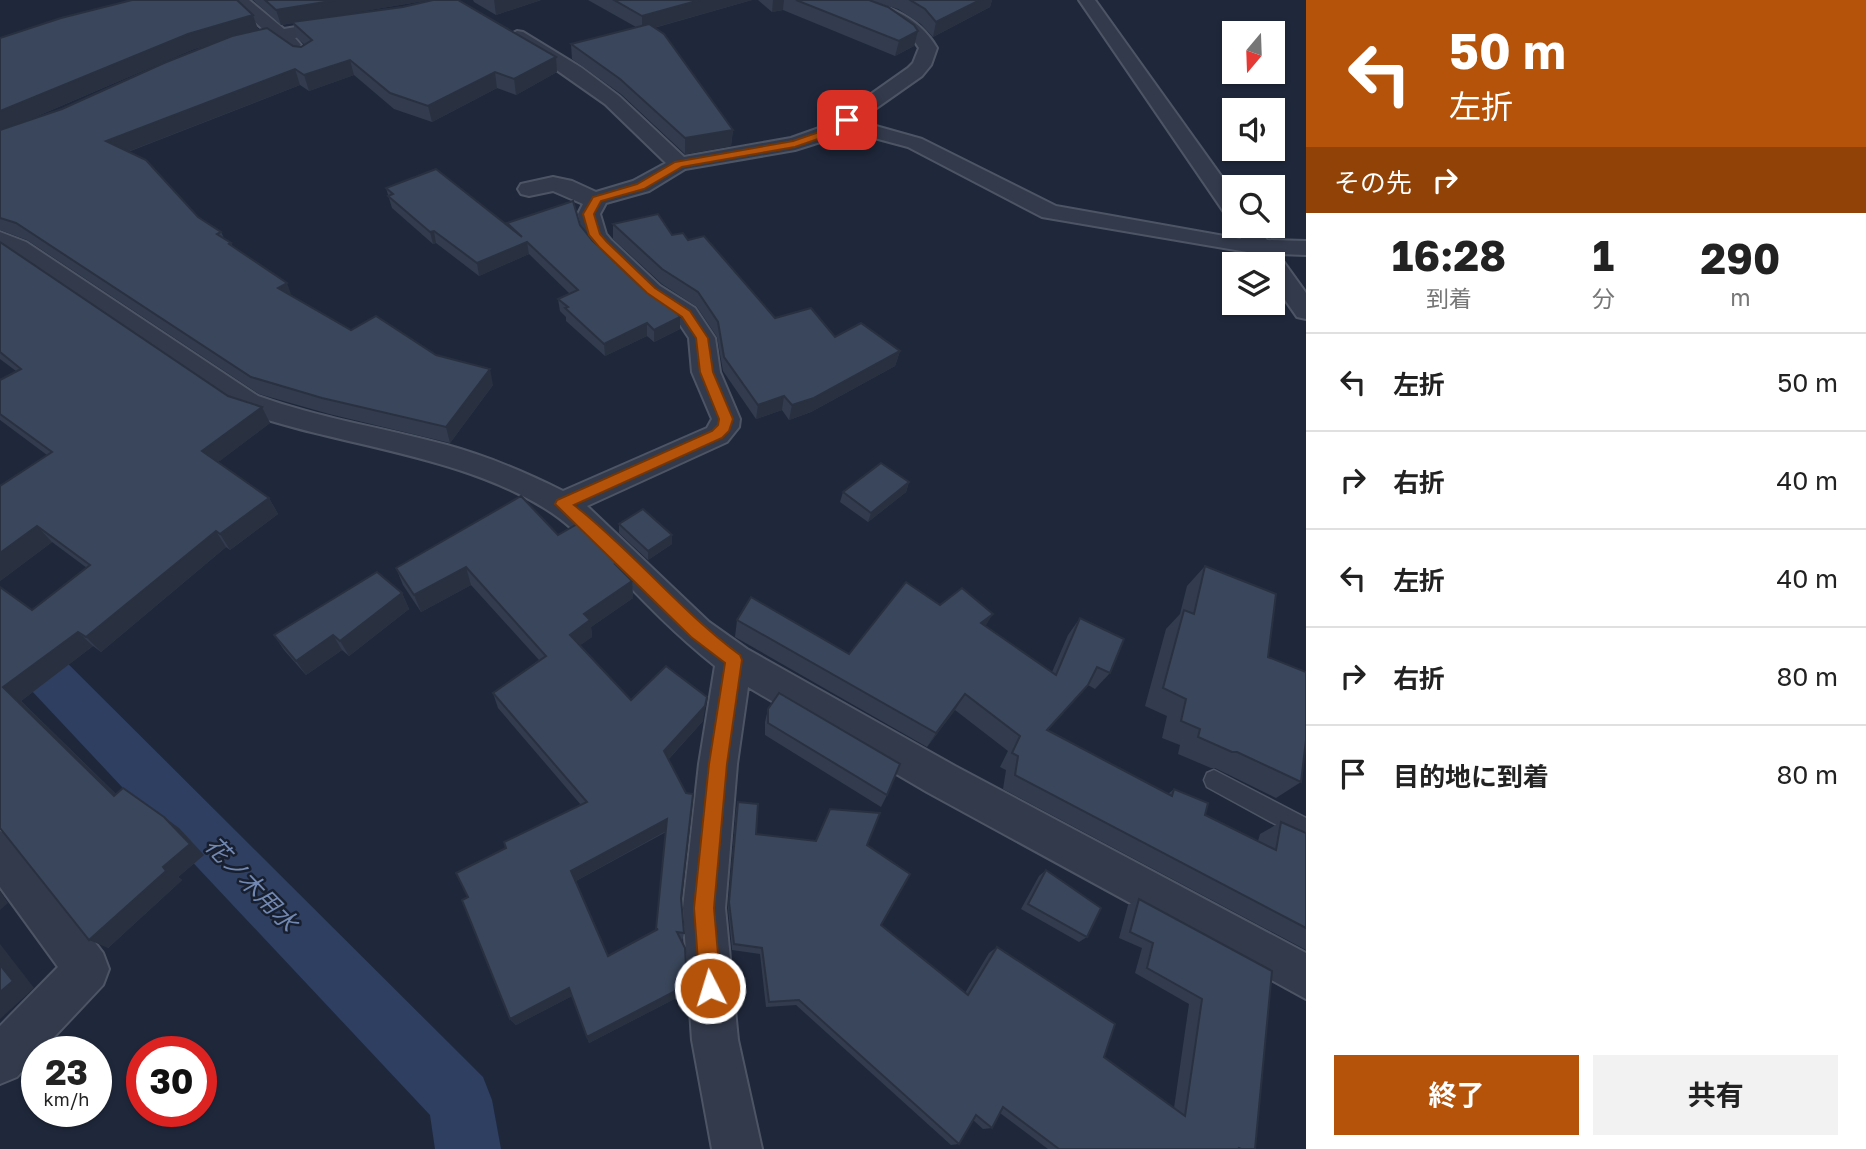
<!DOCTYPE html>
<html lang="ja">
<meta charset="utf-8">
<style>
:root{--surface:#fff;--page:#f2f2f2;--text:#222;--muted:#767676;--line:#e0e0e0;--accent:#b45309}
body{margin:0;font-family:"Golos Text","Noto Sans JP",sans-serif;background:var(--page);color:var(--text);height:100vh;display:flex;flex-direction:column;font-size:26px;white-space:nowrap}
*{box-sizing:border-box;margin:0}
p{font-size:23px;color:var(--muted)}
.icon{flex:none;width:38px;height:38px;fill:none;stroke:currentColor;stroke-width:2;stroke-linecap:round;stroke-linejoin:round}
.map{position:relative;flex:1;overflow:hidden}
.details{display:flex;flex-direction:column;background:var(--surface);width:560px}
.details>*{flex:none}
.guide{background:#b45309;color:#fff;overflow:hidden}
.needle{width:46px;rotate:199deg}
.controls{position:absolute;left:1222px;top:21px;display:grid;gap:14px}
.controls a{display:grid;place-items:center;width:63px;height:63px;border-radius:0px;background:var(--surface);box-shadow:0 2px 5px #0004;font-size:35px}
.speed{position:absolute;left:21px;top:1036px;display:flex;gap:14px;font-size:35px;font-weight:700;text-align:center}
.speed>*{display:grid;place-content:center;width:91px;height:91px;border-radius:50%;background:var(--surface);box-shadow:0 2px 5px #0004;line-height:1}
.speed small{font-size:18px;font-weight:400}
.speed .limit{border:10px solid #d22;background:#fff;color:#111}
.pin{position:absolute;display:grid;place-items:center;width:60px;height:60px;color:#fff;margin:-30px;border-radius:14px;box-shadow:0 4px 10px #0006}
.me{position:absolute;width:77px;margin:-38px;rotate:355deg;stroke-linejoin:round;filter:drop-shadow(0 0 5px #0008)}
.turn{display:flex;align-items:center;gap:24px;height:147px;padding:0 28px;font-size:32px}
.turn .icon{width:91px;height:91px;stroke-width:2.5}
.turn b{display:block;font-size:49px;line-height:60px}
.then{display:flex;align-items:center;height:66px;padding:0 28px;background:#0003;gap:14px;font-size:26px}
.eta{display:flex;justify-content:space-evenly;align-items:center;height:119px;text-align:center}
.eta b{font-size:42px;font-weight:700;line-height:49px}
.cta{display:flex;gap:14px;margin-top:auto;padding:14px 28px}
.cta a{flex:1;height:80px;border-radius:0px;background:var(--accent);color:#fff;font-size:28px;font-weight:700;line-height:80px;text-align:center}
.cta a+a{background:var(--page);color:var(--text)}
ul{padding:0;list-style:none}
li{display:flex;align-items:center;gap:21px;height:98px;padding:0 28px;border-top:2px solid var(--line)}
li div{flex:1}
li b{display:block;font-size:26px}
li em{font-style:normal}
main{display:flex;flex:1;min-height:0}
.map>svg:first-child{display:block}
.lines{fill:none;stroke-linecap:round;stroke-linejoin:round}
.canal{fill:#2f3f62;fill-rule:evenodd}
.service-casing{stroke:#4d5565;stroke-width:3}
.minor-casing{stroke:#4d5565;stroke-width:4}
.service{fill:#333a4b;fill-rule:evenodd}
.minor{fill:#333a4b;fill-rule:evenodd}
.wall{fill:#323c4e;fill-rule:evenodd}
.shaded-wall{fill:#293140}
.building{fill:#3a465b;stroke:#293140;stroke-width:2;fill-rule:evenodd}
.route{fill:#b45309;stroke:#753606;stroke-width:2}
.labels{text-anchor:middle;stroke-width:5;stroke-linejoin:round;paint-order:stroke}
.near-water-label{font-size:24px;font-style:italic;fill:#7288b2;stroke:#18202f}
</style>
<main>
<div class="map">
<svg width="1306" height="1149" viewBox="0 0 1306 1149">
<rect width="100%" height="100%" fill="#1f283b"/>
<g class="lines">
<!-- canal -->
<path class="canal" d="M10,616L26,622L483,1077L492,1100L501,1149H435L430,1115L0,657V620Z"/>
<defs>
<path id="service" d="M1214,770L1306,818V841L1207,787L1204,780L1207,773Z"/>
<g id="minor">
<path d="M231,0H249L284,29L338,20L347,25L344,29L295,38L301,45L292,50L277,41L233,49L224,44L227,40L267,33Z"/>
<path d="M843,0C880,0 918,15 937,48L931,65L922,76L858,121L922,139L1056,206L1241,239L1238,233L1242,228C1255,225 1259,229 1267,240L1306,241V255L1278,254L1306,293V319L1297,317L1272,281V264H1260L1253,253L1042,217L908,147L852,132L795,150L685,169L649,191L606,203L600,214L606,234L611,240L660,286L695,308L715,338L720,372L740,419L739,427L727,442L587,506L709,622L747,649L955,766L1306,953V999L927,792L748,687L737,764L725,908L738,1040L762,1149H712L692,1040L683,908L699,764L715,666C677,636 644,602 611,567C592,548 574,528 552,513C461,453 338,447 238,410L0,248V232L26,242L258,396C319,418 384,428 447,445C487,456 525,472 563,491L707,428L712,419L692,372L689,338L677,320L642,296L595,250L583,235L578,214L583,204L553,191L529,196L521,194L518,189L521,184L553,177L572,181L596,192L633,181L666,163L605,104L508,36L517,31L523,32L582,68L619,96L684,157L791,138L836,122L840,116L908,68L913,63L919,48C904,22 871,14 845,4Z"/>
<path d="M1079,0H1095L1234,194V217L1226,215Z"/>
<path d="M0,831L15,837L103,953L109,969L103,985L40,1052H37V1055L17,1077L0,1084V1026L58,967L0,887Z"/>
</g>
</defs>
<!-- service casing -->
<use href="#service" class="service-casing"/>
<!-- minor casing -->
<use href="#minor" class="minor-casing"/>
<!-- service -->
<use href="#service" class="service"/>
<!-- minor -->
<use href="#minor" class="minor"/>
</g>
<!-- wall -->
<g class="wall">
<path d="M253,0H430L321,18L557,72L516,95L497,88L432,122L394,109L354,75L309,91L300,85L128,152L198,217L221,232L224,238L231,243L233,247L292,297L351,330L436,355L493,385L450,443L329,414L259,394L27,240L0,230V38L253,15L258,30L293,46L301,47L305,45L297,38L293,23L281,25ZM215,43L62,109L19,124L194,49Z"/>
<path d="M473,0H541L496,15L474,2Z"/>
<path d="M588,0H752L654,28L733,130L731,146L685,154L621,94L572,59L571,44L636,27Z"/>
<path d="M758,0H992L990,7L933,37L921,24L898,9L869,0L918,31L914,46L895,56L783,10L772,12Z"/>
<path d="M386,188L508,226L507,223L580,225L592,240L680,329L654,342L647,336L605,356L566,321V317L560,311L558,299L570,294L529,254L479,276L436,243L433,244L392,208Z"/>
<path d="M613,224L672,235L688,240L775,318L835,337L900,351L895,366L811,412L789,420L782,410L756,419L723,371L717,337L697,307L662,284L613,239Z"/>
<path d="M0,242L228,396L262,407L270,423L218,462L269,498L278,514L230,550L226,547L101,652L93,646L21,701L116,794L179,828L204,855L178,877L182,880L108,948L0,829V587L32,610L87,568L52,542L0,581L47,455L0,420V380L16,371L0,359Z"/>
<path d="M909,482L906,492L868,522L840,502L843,492Z"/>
<path d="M619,524L672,544L648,560L619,533Z"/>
<path d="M558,535L618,562V567L632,581L633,598L591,627L592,637L580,645L631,700L703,721L668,760L681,898L684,933L682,942L686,993L589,1043L572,996L516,1025L510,1019L468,897L506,848L581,805L498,708L493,693L539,660L471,585L421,612L403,585L396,568ZM666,832L656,930L608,956L576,881Z"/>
<path d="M1205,566L1268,657L1301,782L1276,798L1215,768H1211L1178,754L1180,745L1162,738L1167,716L1145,706L1166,629L1180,614L1187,586Z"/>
<path d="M402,593L409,609L349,656L342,650L306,675L284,650L274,635Z"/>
<path d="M940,605L986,626L1052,672L1068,635L1080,618L1110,673L1095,689L1088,685L1047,730L1168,794L1174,789L1205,815L1258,841L1260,834L1281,822L1306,833V950L1003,789L1006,770L1000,767L1008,751L955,710L927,747L735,637L737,620L849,654Z"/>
<path d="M768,709L887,795L881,807L765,735V722Z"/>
<path d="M738,802L756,834L815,841L867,845L881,925L965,993L989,953L997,947L1104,1057L1174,1108L1189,1004L1135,973L1142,948L1119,938L1128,905L1139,899L1272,971L1241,1149H1048L1000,1113L992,1128L983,1129L973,1120L959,1144L951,1145L796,1005L766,1007L760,954L732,950L728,908L736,810Z"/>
<path d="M1046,870L1087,937L1079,942L1021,909L1039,876Z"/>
</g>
<!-- shaded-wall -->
<g class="shaded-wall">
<path d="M337,0H430L281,25L276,10Z"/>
<path d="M494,0H541L496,15Z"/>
<path d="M700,0H752L642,31V16Z"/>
<path d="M773,0H784L783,10L772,12Z"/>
<path d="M980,0H992L990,7L933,37L936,22Z"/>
<path d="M253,15L258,30L194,49L0,132V111L188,34Z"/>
<path d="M918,31L914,46L895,56L899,41Z"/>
<path d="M556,57L557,72L516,95L514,79Z"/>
<path d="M350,60L354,75L309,91L304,75Z"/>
<path d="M295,69L300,85L114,157L106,141Z"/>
<path d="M495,72L497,88L432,122L428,106Z"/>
<path d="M733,130L731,146L685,154V138Z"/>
<path d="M434,231L436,243L433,244L430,232Z"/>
<path d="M527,242L529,254L479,276L477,263Z"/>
<path d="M287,283L293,300L278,288Z"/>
<path d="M680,317V329L654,342V330Z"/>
<path d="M647,323V336L605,356L604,344Z"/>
<path d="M900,351L895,366L811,412L789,420L792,405Z"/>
<path d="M490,369L493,385L450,443L446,427Z"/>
<path d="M784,396L782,410L756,419L758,405Z"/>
<path d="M262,407L270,423L212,467L202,451Z"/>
<path d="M909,482L906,492L868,522L871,513Z"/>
<path d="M269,498L278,514L230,550L220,534Z"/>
<path d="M37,526L52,542L0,581V553Z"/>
<path d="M216,531L226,547L101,652L86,637Z"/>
<path d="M672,535V544L648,560V551Z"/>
<path d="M466,567L471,585L421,612L414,595Z"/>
<path d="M632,581L633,598L591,627L592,637L572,651L570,635L584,614Z"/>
<path d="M402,593L409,609L349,656L340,641Z"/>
<path d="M993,614L983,630L981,623Z"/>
<path d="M78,632L93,646L21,701L130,808L114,796L3,687Z"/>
<path d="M333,635L342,650L306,675L296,661Z"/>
<path d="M965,694L955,710L927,747L936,733Z"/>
<path d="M707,697L703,721L663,765L664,751Z"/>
<path d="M164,817L179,828L204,855L178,877L182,880L108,948L89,940L163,867Z"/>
<path d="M667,819L666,831L574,882L571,871Z"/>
<path d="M0,891L8,903L0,910Z"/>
<path d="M0,944L34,988L0,1019Z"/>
<path d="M687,985L686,993L589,1043L587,1037Z"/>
<path d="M569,988L572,996L516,1025L510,1019Z"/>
</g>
<!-- building -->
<g class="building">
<path d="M132,0H237L253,15L188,34L0,111V38L61,18Z"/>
<path d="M265,0H337L276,10Z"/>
<path d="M433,0H458L556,57L514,79L495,72L428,106L390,93L350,60L304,75L295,69L106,141L146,160L198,217L221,232L217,234L231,243L229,244L287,283L278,288L351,330L376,316L436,355L490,369L446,427L322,398L251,377L16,223L0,218V130L62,109L164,63L232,36L267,28L293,46L301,47L312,40L292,22L403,7Z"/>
<path d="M614,0H700L642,16Z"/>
<path d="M796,0H869L888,7L914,25L918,31L899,41Z"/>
<path d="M910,0H980L936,22L925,9Z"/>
<path d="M649,24L664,34L733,130L685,138L620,79L571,44Z"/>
<path d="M436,169L522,237L507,223L573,201L580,225L592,240L640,286L675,310L680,317L654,330L647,323L604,344L565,308L568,307L558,299L578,290L527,242L477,263L434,231L430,232L388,196L393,194L386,188Z"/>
<path d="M658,214L672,235L683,233L688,240L704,236L775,318L811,308L835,337L861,323L900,351L814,398L792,405L784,396L758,405L724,357L718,322L698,292L662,269L613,224Z"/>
<path d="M0,242L228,396L262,407L202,451L269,498L220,534L216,531L86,637L78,632L3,687L114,796L123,788L164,817L190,844L163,867L166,871L89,940L0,828V587L32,610L90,565L37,526L0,553V486L52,452L0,414V380L21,369L0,352Z"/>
<path d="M881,463L909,482L871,513L843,492Z"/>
<path d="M521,496L558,535L579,523L618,562L615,564L632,581L584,614L590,620L570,635L631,700L666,666L707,697L705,706L664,751L686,793L693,794L681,898L684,933L677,932L685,948L687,985L587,1037L569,988L510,1019L462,900L468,897L456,873L506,848L504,842L587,802L493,693L546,656L466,567L414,595L396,568ZM667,819L656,929H658L608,956L571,871Z"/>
<path d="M643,509L672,535L648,551L619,524Z"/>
<path d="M1205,566L1276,594L1268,657L1306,672V740L1301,782L1237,752H1232L1198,737L1200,729L1181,721L1186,699L1163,688L1184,610L1194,614Z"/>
<path d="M377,572L402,593L340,641L333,635L296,661L274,635Z"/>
<path d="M906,582L940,605L962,588L993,614L981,623L1056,675L1080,618L1124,639L1110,673L1097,667L1088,685L1047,730L1172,796L1174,789L1208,803L1205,815L1276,850L1281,822L1306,833V928L1015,775L1018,756L1012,753L1020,736L965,694L936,733L737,620L751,597L849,654Z"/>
<path d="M779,693L900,764L887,795L768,723V709Z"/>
<path d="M738,802L758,804L756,834L816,841L830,809L880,813L867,845L910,874L881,925L968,995L997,947L1115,1024L1104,1057L1185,1116L1202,999L1147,968L1153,943L1130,932L1139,899L1272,971L1255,1149H1241L1239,1148L1238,1149H1059L1003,1107L992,1128L976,1115L959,1144L799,1000L769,1002L762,948L734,944L729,902Z"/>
<path d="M1046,870L1101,908L1087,937L1028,904Z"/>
<path d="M0,965L13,981L0,992Z"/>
</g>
<!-- route -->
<path class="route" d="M847,117L852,120L847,129L795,147L682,167L644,189L601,201L594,214L600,234L607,242L655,288L690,311L708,338L713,372L733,419L729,431L722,438L574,505C633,551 679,610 740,655L742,660L727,764L714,908L721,988L718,995L710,998L703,995L700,988L694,908L709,764L725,663L691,637L555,504L557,500L712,431L718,425L719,419L700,372L696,338L682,317L647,293L599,247L589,235L583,214L593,197L637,184L675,162L793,141L840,125Z"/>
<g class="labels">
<!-- near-water labels -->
<g class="near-water-label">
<text transform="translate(251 884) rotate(46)" y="8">花ノ木用水</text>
</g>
</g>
</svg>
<div class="controls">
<a><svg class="needle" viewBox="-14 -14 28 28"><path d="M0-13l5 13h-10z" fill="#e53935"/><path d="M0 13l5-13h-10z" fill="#767676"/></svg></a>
<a><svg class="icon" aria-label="sound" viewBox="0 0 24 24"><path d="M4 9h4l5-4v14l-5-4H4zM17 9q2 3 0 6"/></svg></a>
<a><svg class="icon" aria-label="search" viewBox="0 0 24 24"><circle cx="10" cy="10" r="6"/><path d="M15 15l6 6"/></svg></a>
<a><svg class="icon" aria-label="layers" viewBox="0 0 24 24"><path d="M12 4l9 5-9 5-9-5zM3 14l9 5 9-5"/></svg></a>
</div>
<div class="speed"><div>23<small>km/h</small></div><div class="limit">30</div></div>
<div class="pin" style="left:847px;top:120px;background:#d93025"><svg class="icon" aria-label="arrive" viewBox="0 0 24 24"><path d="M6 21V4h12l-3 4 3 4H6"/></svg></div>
<svg class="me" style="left:710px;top:988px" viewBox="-20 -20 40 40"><circle r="17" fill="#b45309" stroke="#fff" stroke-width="3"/><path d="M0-11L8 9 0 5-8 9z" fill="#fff"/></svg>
</div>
<section class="details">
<div class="guide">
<div class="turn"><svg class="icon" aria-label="left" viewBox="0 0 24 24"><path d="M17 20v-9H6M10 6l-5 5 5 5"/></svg><div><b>50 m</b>左折</div></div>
<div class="then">その先<svg class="icon" aria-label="right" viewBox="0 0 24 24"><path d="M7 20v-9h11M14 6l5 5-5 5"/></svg></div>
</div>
<div class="eta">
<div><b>16:28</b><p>到着</p></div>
<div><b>1</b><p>分</p></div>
<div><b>290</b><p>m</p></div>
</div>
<ul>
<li><svg class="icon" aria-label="left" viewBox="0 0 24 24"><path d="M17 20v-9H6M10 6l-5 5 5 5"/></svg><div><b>左折</b></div><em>50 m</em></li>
<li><svg class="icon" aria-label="right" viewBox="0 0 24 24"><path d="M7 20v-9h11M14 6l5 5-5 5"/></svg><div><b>右折</b></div><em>40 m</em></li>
<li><svg class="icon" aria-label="left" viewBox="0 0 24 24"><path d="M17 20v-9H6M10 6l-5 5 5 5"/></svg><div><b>左折</b></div><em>40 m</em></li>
<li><svg class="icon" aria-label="right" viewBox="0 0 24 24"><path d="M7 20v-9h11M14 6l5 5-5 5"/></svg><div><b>右折</b></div><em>80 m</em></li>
<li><svg class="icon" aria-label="arrive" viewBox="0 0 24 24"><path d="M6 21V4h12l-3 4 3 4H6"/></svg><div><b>目的地に到着</b></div><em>80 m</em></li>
</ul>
<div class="cta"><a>終了</a><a>共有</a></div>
</section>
</main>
